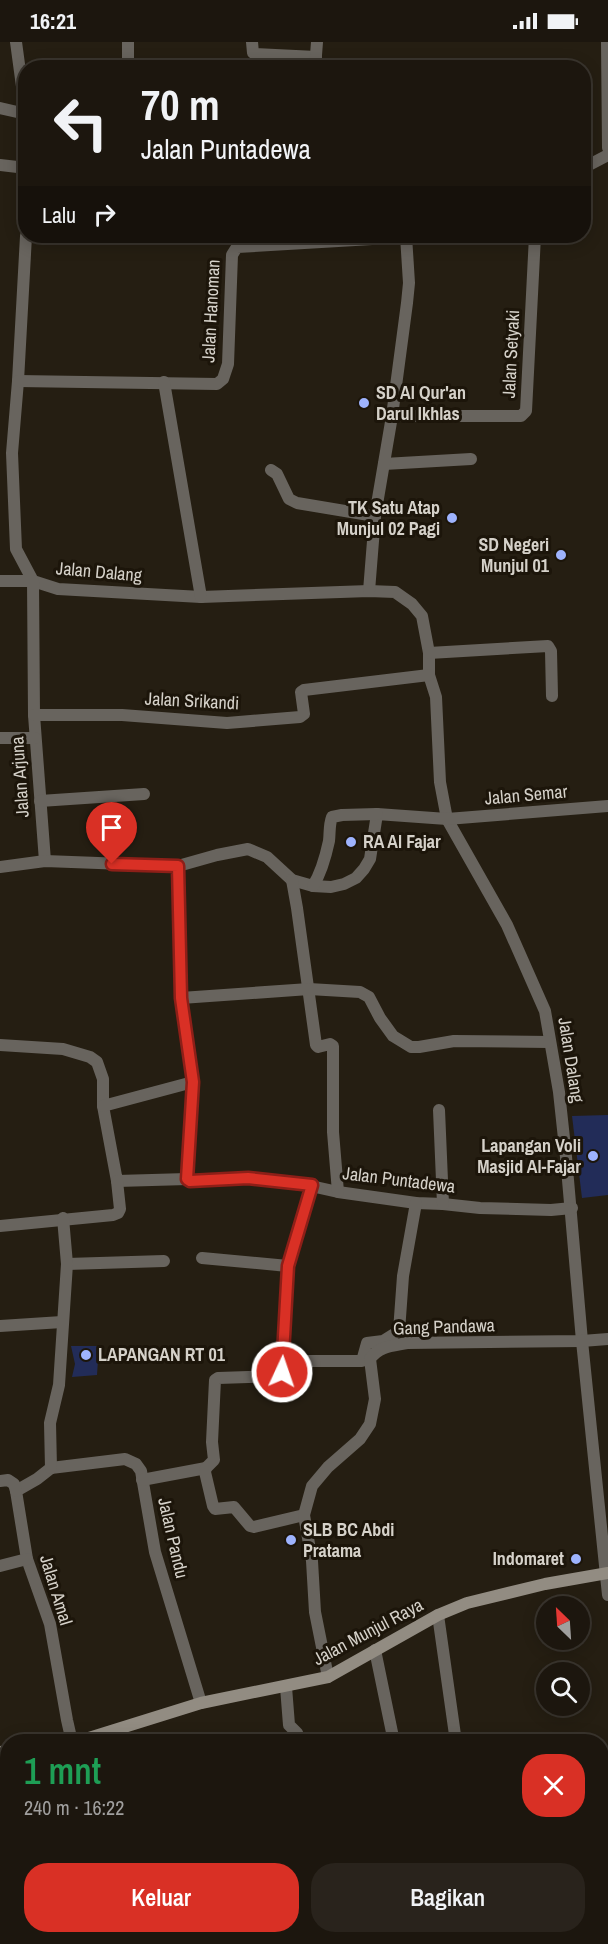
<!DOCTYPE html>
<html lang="id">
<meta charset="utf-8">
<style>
:root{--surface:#1c160e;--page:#29231c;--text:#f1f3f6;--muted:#a09f9e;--line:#3a352e;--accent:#d93025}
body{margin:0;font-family:"Archivo Narrow",sans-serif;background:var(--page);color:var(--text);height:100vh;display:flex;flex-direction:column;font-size:22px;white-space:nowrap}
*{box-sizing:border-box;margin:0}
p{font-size:20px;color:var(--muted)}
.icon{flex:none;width:33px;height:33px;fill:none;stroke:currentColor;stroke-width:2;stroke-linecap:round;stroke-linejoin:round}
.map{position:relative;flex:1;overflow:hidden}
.details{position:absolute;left:0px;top:1692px;width:609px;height:210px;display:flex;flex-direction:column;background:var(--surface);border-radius:24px 24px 0 0;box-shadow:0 3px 15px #0003,0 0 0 2px var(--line)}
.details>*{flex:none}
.hud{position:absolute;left:18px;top:18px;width:573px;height:183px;border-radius:24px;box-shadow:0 3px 15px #0003,0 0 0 2px var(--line);background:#1c160e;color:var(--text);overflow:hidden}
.needle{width:39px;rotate:335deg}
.fabs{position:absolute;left:536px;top:1554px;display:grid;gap:12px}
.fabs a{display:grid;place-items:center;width:54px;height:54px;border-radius:50%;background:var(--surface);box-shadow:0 3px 15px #0003,0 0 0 2px var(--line);font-size:30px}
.pin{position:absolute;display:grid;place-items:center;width:51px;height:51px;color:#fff;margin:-62px -26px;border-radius:50% 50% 50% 0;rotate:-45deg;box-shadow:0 0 6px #0007}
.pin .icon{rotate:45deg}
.me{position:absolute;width:66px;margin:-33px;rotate:3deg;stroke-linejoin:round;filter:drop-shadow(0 0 4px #0008)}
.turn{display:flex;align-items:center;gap:21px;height:126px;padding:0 24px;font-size:27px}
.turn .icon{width:78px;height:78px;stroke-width:2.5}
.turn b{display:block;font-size:42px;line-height:51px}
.then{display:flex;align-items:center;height:57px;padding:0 24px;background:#0003;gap:12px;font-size:22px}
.round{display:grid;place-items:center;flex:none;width:63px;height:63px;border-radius:24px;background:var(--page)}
.overview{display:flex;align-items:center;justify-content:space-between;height:102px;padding:0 24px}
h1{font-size:36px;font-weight:600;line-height:45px;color:#1e9e55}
.action{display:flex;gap:12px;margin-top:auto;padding:12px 24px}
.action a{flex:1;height:69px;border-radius:24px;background:var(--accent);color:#fff;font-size:24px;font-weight:600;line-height:69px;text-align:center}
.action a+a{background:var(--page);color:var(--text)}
.status{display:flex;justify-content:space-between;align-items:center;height:42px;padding:0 30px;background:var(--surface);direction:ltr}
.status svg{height:16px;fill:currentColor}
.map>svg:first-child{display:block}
.green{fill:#222c58}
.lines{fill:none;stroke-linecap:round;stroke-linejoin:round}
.street{stroke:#68645e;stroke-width:12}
.secondary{stroke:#928c82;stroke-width:12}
.route-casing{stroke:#8d1f18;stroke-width:15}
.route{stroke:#d93025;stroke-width:10}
.poi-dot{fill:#9eb3fd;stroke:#1c150a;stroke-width:2}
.labels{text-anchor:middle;stroke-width:6;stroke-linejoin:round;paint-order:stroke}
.street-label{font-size:18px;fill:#d5d1c9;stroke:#1c150a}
.poi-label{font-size:18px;font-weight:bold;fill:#d5d1c9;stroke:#1c150a;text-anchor:start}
</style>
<div class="status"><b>16:21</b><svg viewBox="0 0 49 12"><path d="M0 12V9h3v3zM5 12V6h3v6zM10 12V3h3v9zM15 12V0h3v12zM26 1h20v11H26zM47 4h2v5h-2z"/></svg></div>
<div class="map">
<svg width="608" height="1902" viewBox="0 0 608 1902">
<rect width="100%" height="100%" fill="#251e12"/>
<!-- green -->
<g class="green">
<path d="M608,1073V1153L582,1156L572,1074Z"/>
<path d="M71,1304H99L97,1333L72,1335L75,1322Z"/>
</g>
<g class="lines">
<!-- street -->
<g class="street">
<path d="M16,0L26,74"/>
<path d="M128,0V26"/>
<path d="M252,0L253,11L255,12L316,15"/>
<path d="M607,0L608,106"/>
<path d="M315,26L317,0"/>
<path d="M0,66L26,72"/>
<path d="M0,123L26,126"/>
<path d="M584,136L587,124L608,113"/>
<path d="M26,194L18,339L12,411L16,507L33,539L58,547L201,555L369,549L395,550L412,562L422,574L429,611V633L436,655L440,740L447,777L507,883L545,969L559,1050L566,1115L582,1299L608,1553"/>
<path d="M18,339L217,342L223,337L228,322L232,213L237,205L406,195"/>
<path d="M164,340L201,555"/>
<path d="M392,374H521L526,369L535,194"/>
<path d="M384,422L471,417"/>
<path d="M271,428L277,432L289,457L297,461L375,474"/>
<path d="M0,539H33L34,673L45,819"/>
<path d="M369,549L375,474L392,374L407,261L409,241L406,194"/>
<path d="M429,611L548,604L551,609L552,654"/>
<path d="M34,673H122L227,681L300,675L304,672L301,650L304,648L429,633"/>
<path d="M0,696H35"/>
<path d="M40,759L144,752"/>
<path d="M178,824L181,956L193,1040L187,1137L190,1139L248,1136L311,1144L338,1150L416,1161L443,1162L480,1166L551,1168L572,1166"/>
<path d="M0,825L45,819L178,824L217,813L248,807L267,815L292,838L313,844L331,845L344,842L356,836L364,827L370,817L377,772L447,777L608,764"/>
<path d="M292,838L297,866L316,1003L318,1005L330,1002L333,1004V1090L338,1150"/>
<path d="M313,844C321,831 326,813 329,799C330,790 329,783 332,775L342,773L377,772"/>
<path d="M181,956L309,947L360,950L369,955L380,976L393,994L411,1005H419L454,999L549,1000"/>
<path d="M0,1003L63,1007L90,1015L97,1020L103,1037V1064L117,1139L187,1137"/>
<path d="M103,1064L193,1040"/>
<path d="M439,1068L443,1162"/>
<path d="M0,1184L113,1173L118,1171L120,1167L117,1139"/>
<path d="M202,1216L288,1224"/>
<path d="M67,1222L164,1219"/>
<path d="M0,1284L62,1280"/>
<path d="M282,1319H362L367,1301L383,1299L399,1289L403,1234L416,1161"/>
<path d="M51,1426L125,1417L136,1422L141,1429L155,1510L201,1661"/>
<path d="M51,1426L37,1437L16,1449L27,1517L50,1582L67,1678L72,1700"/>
<path d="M51,1426L50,1381L59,1343L67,1222L63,1176"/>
<path d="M142,1438L206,1426"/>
<path d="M0,1439L8,1438L14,1442L16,1449"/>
<path d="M304,1473L254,1485L250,1484L234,1465L215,1467L213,1464L205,1430L206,1426L214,1418L212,1400L215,1338L218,1336L277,1334L282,1330L288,1224L311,1144"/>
<path d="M0,1524L27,1517"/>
<path d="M438,1573L456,1700"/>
<path d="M375,1608L394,1700"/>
<path d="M328,1635L315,1570L312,1519L304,1473L312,1444L328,1425L360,1397L370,1382L375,1357L370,1317C379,1304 392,1304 407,1301L582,1299L608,1297"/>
<path d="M286,1645L289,1683L297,1691L300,1700"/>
<path d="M602,1714H608"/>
<path d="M0,1805L5,1832"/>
<path d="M589,1894L608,1896"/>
<path d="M427,1902V1894"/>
</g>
<!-- secondary -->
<g class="secondary">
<path d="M76,1700L201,1661L328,1635L438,1573L467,1561L545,1542L608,1531"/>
<path d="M0,1710L8,1709"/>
</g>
</g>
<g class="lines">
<defs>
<path id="route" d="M112,822L178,824L181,956L193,1040L187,1137L190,1139L248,1136L312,1143L288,1224L282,1330"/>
</defs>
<!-- route casing -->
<use href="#route" class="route-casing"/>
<!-- route -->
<use href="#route" class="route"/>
</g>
<!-- markers -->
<g class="poi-dot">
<circle cx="364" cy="361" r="6"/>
<circle cx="452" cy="476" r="6"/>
<circle cx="561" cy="513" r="6"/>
<circle cx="351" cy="800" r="6"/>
<circle cx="593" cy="1114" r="6"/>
<circle cx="86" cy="1313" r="6"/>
<circle cx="291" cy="1498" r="6"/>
<circle cx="576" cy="1517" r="6"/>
</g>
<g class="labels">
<!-- street labels -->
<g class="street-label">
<text transform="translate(211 269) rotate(-87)" y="6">Jalan Hanoman</text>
<text transform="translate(511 312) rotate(-87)" y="6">Jalan Setyaki</text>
<text transform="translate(99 530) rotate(5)" y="6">Jalan Dalang</text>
<text transform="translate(192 659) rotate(3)" y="6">Jalan Srikandi</text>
<text transform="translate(20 735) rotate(-94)" y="6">Jalan Arjuna</text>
<text transform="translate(526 753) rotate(-5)" y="6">Jalan Semar</text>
<text transform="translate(571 1018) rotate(81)" y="6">Jalan Dalang</text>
<text transform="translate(399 1138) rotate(7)" y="6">Jalan Puntadewa</text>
<text transform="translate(444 1285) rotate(-2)" y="6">Gang Pandawa</text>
<text transform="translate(173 1496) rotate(77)" y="6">Jalan Pandu</text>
<text transform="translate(56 1548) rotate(73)" y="6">Jalan Amal</text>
<text transform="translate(368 1590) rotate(-28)" y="6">Jalan Munjul Raya</text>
</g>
<!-- poi labels -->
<g class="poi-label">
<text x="376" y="357">SD Al Qur'an<tspan x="376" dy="21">Darul Ikhlas</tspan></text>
<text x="440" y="472" text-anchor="end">TK Satu Atap<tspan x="440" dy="21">Munjul 02 Pagi</tspan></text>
<text x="549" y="509" text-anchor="end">SD Negeri<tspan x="549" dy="21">Munjul 01</tspan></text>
<text x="363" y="806">RA Al Fajar</text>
<text x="581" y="1110" text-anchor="end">Lapangan Voli<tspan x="581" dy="21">Masjid Al-Fajar</tspan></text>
<text x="98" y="1319">LAPANGAN RT 01</text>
<text x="303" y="1494">SLB BC Abdi<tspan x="303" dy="21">Pratama</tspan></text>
<text x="564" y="1523" text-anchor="end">Indomaret</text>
</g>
</g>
</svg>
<div class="fabs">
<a><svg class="needle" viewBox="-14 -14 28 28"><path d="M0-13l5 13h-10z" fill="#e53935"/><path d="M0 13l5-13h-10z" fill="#a09f9e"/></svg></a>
<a><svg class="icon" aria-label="search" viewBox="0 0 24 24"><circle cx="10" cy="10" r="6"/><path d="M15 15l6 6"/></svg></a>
</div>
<div class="pin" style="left:112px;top:822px;background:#d93025"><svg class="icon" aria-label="arrive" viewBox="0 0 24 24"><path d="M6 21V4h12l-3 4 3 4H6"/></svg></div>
<svg class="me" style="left:282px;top:1330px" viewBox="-20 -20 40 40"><circle r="17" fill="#d93025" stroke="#fff" stroke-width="3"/><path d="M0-11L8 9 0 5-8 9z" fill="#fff"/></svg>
<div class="hud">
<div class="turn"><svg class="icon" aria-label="left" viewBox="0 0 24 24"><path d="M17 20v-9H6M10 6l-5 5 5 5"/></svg><div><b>70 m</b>Jalan Puntadewa</div></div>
<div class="then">Lalu<svg class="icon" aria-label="right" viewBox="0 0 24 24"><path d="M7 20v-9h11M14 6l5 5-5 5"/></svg></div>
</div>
<section class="details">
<div class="overview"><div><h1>1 mnt</h1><p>240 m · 16:22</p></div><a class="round" style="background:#d93025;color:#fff"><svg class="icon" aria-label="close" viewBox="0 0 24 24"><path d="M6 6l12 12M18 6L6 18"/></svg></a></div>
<div class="action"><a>Keluar</a><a>Bagikan</a></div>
</section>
</div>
